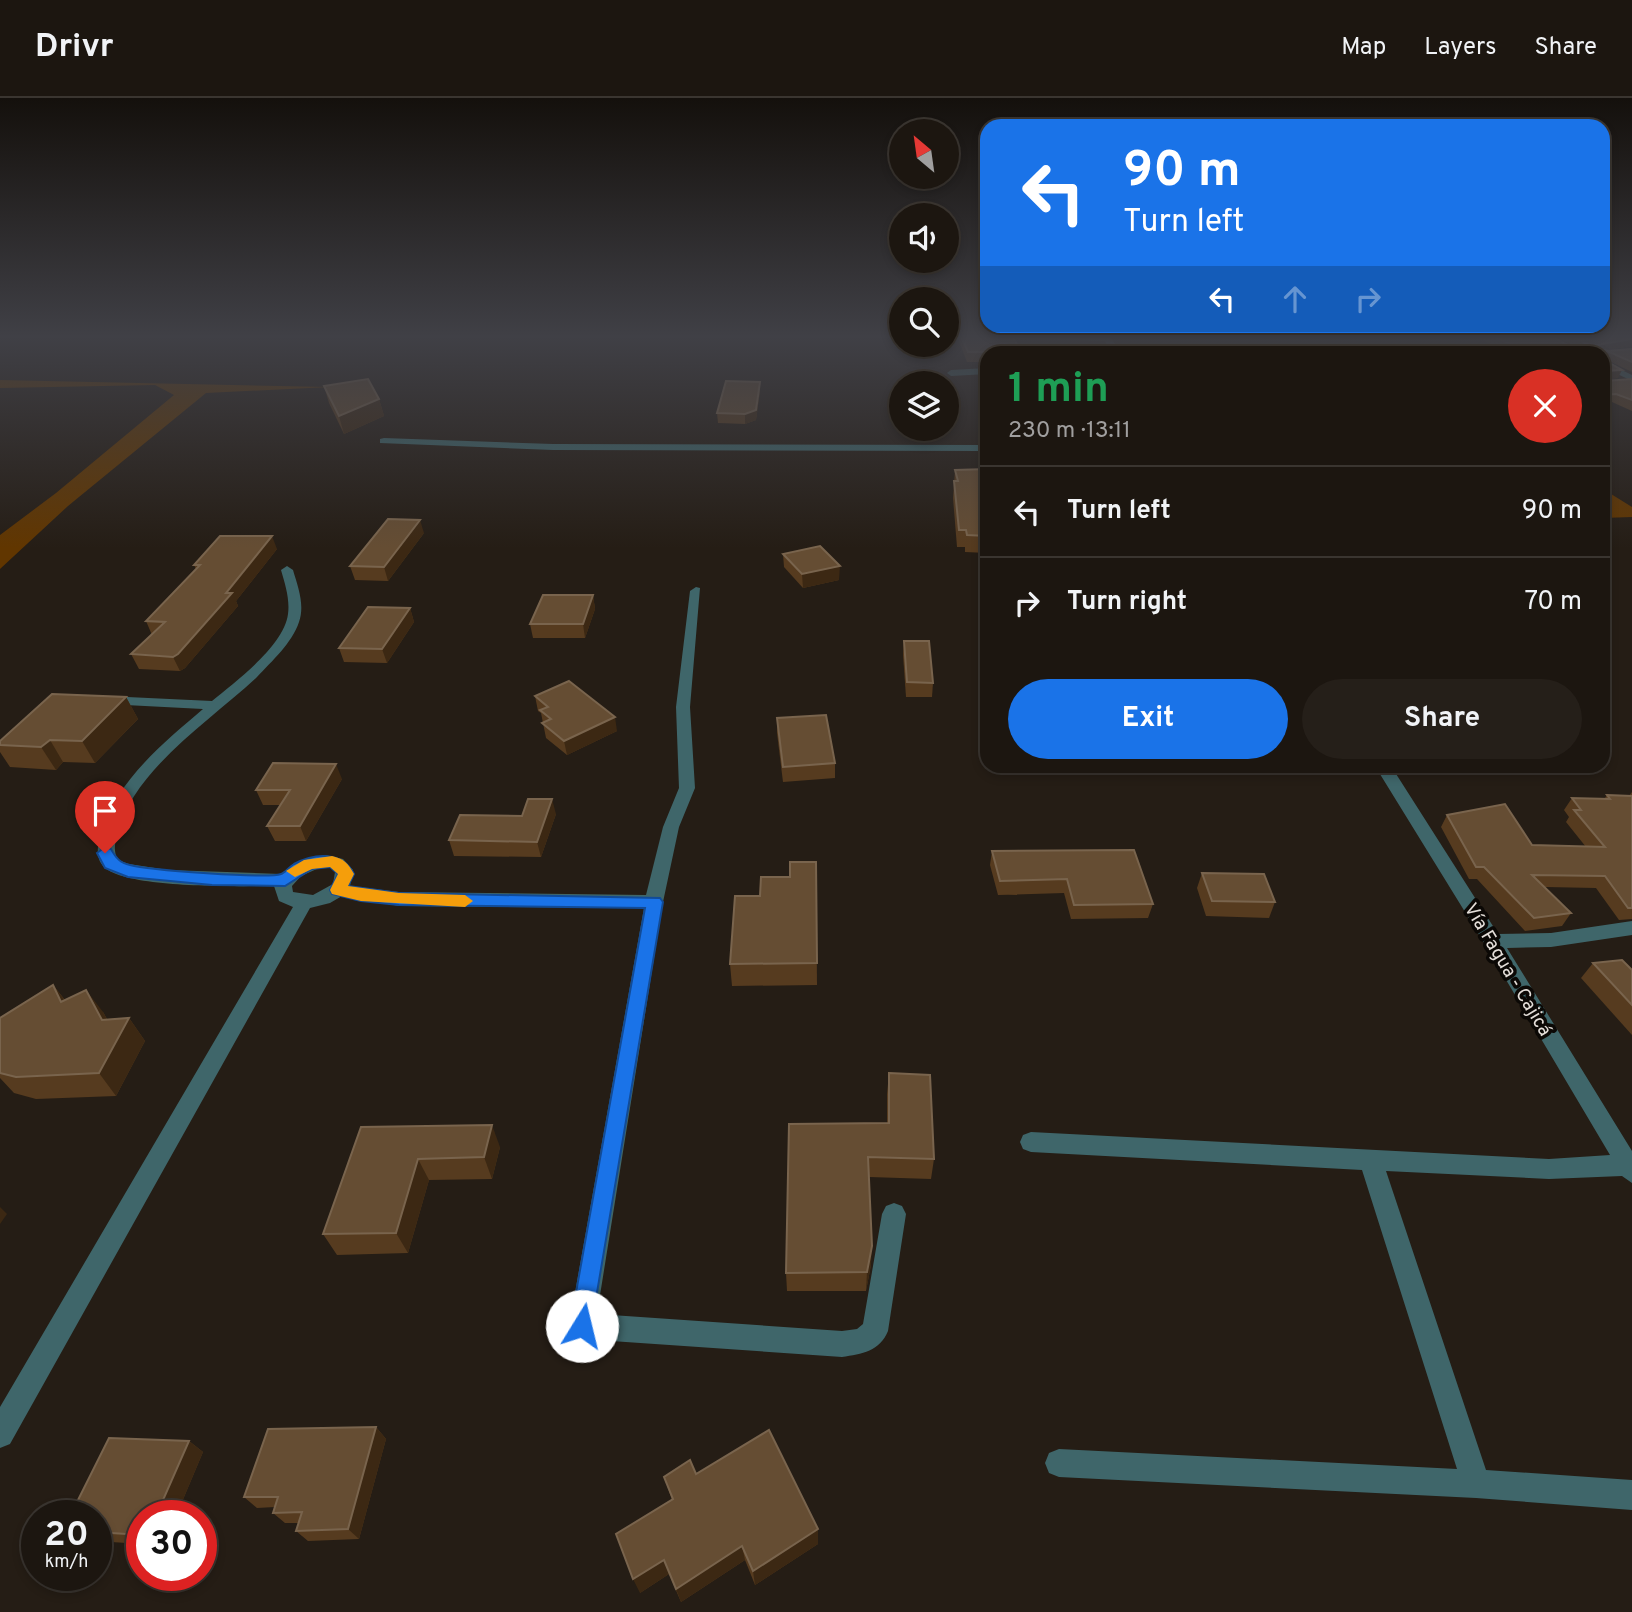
<!DOCTYPE html>
<meta charset="utf-8">
<style>
:root{--surface:#1c1610;--page:#251f19;--text:#f1f3f6;--muted:#a09f9f;--line:#3a3530;--accent:#1a73e8}
body{margin:0;font-family:Overpass,sans-serif;background:var(--page);color:var(--text);height:100vh;display:flex;flex-direction:column;font-size:26px;white-space:nowrap}
*{box-sizing:border-box;margin:0}
p{font-size:23px;color:var(--muted)}
.icon{flex:none;width:38px;height:38px;fill:none;stroke:currentColor;stroke-width:2;stroke-linecap:round;stroke-linejoin:round}
.map{position:relative;flex:1;overflow:hidden}
.panel{position:absolute;left:980px;top:248px;width:630px;height:427px;display:flex;flex-direction:column;background:var(--surface);border-radius:21px;box-shadow:0 4px 10px #0003,0 0 0 2px var(--line)}
.panel>*{flex:none}
.top-card{position:absolute;left:980px;top:21px;width:630px;height:214px;border-radius:21px;box-shadow:0 4px 10px #0003,0 0 0 2px var(--line);background:#1a73e8;color:#fff;overflow:hidden}
.needle{width:46px;rotate:331deg}
.tools{position:absolute;left:889px;top:21px;display:grid;gap:14px}
.tools a{display:grid;place-items:center;width:70px;height:70px;border-radius:50%;background:var(--surface);box-shadow:0 4px 10px #0003,0 0 0 2px var(--line);font-size:35px}
.speed{position:absolute;left:21px;top:1402px;display:flex;gap:14px;font-size:35px;font-weight:700;text-align:center}
.speed>*{display:grid;place-content:center;width:91px;height:91px;border-radius:50%;background:var(--surface);box-shadow:0 4px 10px #0003,0 0 0 2px var(--line);line-height:1}
.speed small{font-size:18px;font-weight:400}
.speed .limit{border:10px solid #d22;background:#fff;color:#111}
.pin{position:absolute;display:grid;place-items:center;width:60px;height:60px;color:#fff;margin:-72px -30px;border-radius:50% 50% 50% 0;rotate:-45deg;box-shadow:0 0 7px #0007}
.pin .icon{rotate:45deg}
.me{position:absolute;width:77px;margin:-38px;rotate:9deg;stroke-linejoin:round;filter:drop-shadow(0 0 5px #0008)}
.turn{display:flex;align-items:center;gap:24px;height:147px;padding:0 28px;font-size:32px}
.turn .icon{width:91px;height:91px;stroke-width:2.5}
.turn b{display:block;font-size:49px;line-height:60px}
.lanes{display:flex;align-items:center;height:66px;padding:0 28px;background:#0003;justify-content:center;gap:35px;direction:ltr}
.lanes .off{opacity:.35}
.round{display:grid;place-items:center;flex:none;width:74px;height:74px;border-radius:37px;background:var(--page)}
.headline{display:flex;align-items:center;justify-content:space-between;height:119px;padding:0 28px}
h1{font-size:42px;font-weight:700;line-height:52px;color:#1e9e55}
.primary-button{display:flex;gap:14px;margin-top:auto;padding:14px 28px}
.primary-button a{flex:1;height:80px;border-radius:42px;background:var(--accent);color:#fff;font-size:28px;font-weight:700;line-height:80px;text-align:center}
.primary-button a+a{background:var(--page);color:var(--text)}
ul{padding:0;list-style:none}
li{display:flex;align-items:center;gap:21px;height:91px;padding:0 28px;border-top:2px solid var(--line)}
li div{flex:1}
li b{display:block;font-size:26px}
li em{font-style:normal}
header{display:flex;align-items:center;gap:42px;box-sizing:border-box;height:98px;padding:0 35px;background:var(--surface);border-bottom:2px solid var(--line)}
header strong{font-size:33px}
nav{display:flex;gap:38px;margin-inline-start:auto;font-size:24px}
.map>svg:first-child{display:block}
.green{fill:#613600}
.lines{fill:none;stroke-linecap:round;stroke-linejoin:round}
.minor{fill:#3f666a;fill-rule:evenodd}
.wall{fill:#563b1f}
.shaded-wall{fill:#3c2813}
.building{fill:#654d33;stroke:#79644d;stroke-width:2}
.route{fill:#1a73e8;stroke:#114b97;stroke-width:2}
.slow{fill:#f59e0b}
.labels{text-anchor:middle;stroke-width:7;stroke-linejoin:round;paint-order:stroke}
.street-label{font-size:19px;fill:#e4ded9;stroke:#0b0805}
</style>
<header>
<strong>Drivr</strong>
<nav><a>Map</a><a>Layers</a><a>Share</a></nav>
</header>
<div class="map">
<svg width="1632" height="1514" viewBox="0 0 1632 1514">
<rect width="100%" height="100%" fill="#251d15"/>
<!-- green -->
<g class="green">
<path d="M0,282L330,289L206,295L68,408L0,471V437L56,395L174,297L155,287L0,290Z"/>
<path d="M1603,391L1632,409V419L1603,420Z"/>
</g>
<g class="lines">
<!-- minor -->
<g class="minor">
<path d="M1014,238H1110L1121,256H1112L1105,243L1017,241Z"/>
<path d="M1603,263L1632,277V283L1603,269Z"/>
<path d="M987,270V276L951,278L947,275L951,272Z"/>
<path d="M384,340L553,346L987,347V353L553,352L380,345V341Z"/>
<path d="M287,468L293,472C298,489 305,507 299,524C292,545 272,563 257,579C210,623 134,671 117,736C115,746 113,753 118,762L129,766L168,772L281,776L300,763L325,757L343,761L353,772L350,788L399,794L646,797L663,729L679,690L676,609L690,493L696,489L700,490L690,609L695,690L679,729L663,804L597,1216L842,1233L857,1231L863,1226L882,1116L886,1108L894,1105L902,1108L906,1116L888,1233C880,1253 862,1256 842,1259L582,1241L573,1237L569,1228L644,810L399,808L342,798L330,805L310,810L10,1346L0,1350V1309L293,809L279,803L274,788C241,788 127,791 104,769C96,761 97,749 100,739C114,685 162,646 203,611L106,606L99,602L106,598L212,603C236,583 284,548 288,516C290,501 285,486 281,472ZM319,770H332L335,774L333,786L313,797L293,794L292,788L301,778Z"/>
<path d="M1375,668H1391L1498,836L1551,835L1632,823V837L1551,849L1507,850L1632,1053V1085L1622,1078L1549,1081L1386,1073L1486,1372L1632,1382V1412L1476,1400L1059,1379L1049,1375L1045,1365L1049,1355L1059,1351L1457,1371L1362,1072L1031,1054L1023,1051L1020,1044L1023,1037L1031,1034L1549,1061L1610,1057L1486,848Z"/>
</g>
</g>
<!-- wall -->
<g class="wall">
<path d="M957,238H1013L1020,256H987V264H967Z"/>
<path d="M1474,238H1551L1575,251H1579L1555,238H1632V248L1605,252L1607,253L1604,257L1605,258L1607,253L1632,251V274L1605,261L1606,263L1618,280L1605,281V283L1632,281V313L1612,304L1603,305V256H1511Z"/>
<path d="M324,288L379,301L384,318L344,336L329,305Z"/>
<path d="M760,293L756,322L745,326L718,325L717,315Z"/>
<path d="M987,371V455L965,454V449H957L953,400L955,372Z"/>
<path d="M424,435L388,483L355,482L350,468Z"/>
<path d="M277,451L236,503L238,508L185,570L180,573L139,571L131,556L152,537L146,523L196,471L194,467Z"/>
<path d="M783,456L839,482L803,490L784,469Z"/>
<path d="M593,497L595,511L585,540H533L530,526Z"/>
<path d="M410,510L414,524L387,565L344,564L339,550Z"/>
<path d="M904,543L933,585L932,599H906L903,557Z"/>
<path d="M535,598L617,633L567,657L546,640L541,615L538,613Z"/>
<path d="M126,599L138,621L95,665L63,664L56,672L10,669L0,654V643Z"/>
<path d="M777,620L835,665V680L783,684L777,635Z"/>
<path d="M342,681L306,743H275L267,728L280,707H263L256,692Z"/>
<path d="M1632,694V821L1619,822L1596,790L1545,789L1571,815L1562,828L1525,833L1477,781H1469L1441,729L1447,717L1532,747L1586,749L1566,724L1569,719L1564,712L1572,700H1605L1607,697L1629,698Z"/>
<path d="M556,716L541,759L454,758L449,742L522,718Z"/>
<path d="M992,753L1153,806L1148,820L1071,821L1064,795L998,797L990,767Z"/>
<path d="M816,764L817,887L732,888L730,866L760,798Z"/>
<path d="M1202,775L1275,804L1269,820L1206,818L1197,790Z"/>
<path d="M1593,865L1632,872V937L1581,880Z"/>
<path d="M53,887L65,902L103,914L107,921L129,920L145,943L116,998L36,1001L14,995L0,980V920Z"/>
<path d="M889,975L934,1061L931,1081L869,1079L871,1167L866,1193H787L786,1175L887,1025V996Z"/>
<path d="M361,1029L500,1049L492,1081L429,1082L408,1155L337,1157L323,1136Z"/>
<path d="M376,1329L386,1341L359,1441L308,1443L296,1433L299,1425H285L273,1415L275,1409L257,1410L244,1399Z"/>
<path d="M189,1343L203,1354L176,1418H142V1446L96,1443V1418Z"/>
<path d="M696,1376L818,1446L755,1487L745,1462L681,1504L669,1476L640,1495L672,1402L664,1379Z"/>
</g>
<!-- shaded-wall -->
<g class="shaded-wall">
<path d="M1632,241V248L1592,254L1596,247Z"/>
<path d="M1622,272L1618,280L1603,281L1605,273Z"/>
<path d="M760,284V293L756,322L745,326V316Z"/>
<path d="M379,301L384,318L344,336L339,318Z"/>
<path d="M420,422L424,435L388,483L384,469Z"/>
<path d="M272,438L277,451L236,503L238,508L185,570L180,573L173,559Z"/>
<path d="M840,468L839,482L803,490L802,476Z"/>
<path d="M593,497L595,511L585,540L583,526Z"/>
<path d="M410,510L414,524L387,565L382,551Z"/>
<path d="M126,599L138,621L95,665L82,643Z"/>
<path d="M615,619L617,633L567,657L564,643Z"/>
<path d="M50,642L63,664L56,672L41,649Z"/>
<path d="M336,666L342,681L306,743L300,728Z"/>
<path d="M552,701L556,716L541,759L537,744Z"/>
<path d="M53,887L71,910L61,904Z"/>
<path d="M86,892L103,914L118,941L129,920L145,943L116,998L99,975L102,922Z"/>
<path d="M492,1027L500,1049L492,1081L484,1059Z"/>
<path d="M418,1061L429,1082L408,1155L396,1135Z"/>
<path d="M0,1109L7,1116L0,1126Z"/>
<path d="M872,1148L871,1167L866,1193L867,1174Z"/>
<path d="M376,1329L386,1341L359,1441L348,1431Z"/>
<path d="M189,1343L203,1354L176,1418H156Z"/>
<path d="M818,1431V1446L755,1487L753,1473Z"/>
<path d="M742,1448L745,1462L681,1504L676,1491Z"/>
<path d="M664,1462L669,1476L640,1495L633,1481Z"/>
</g>
<!-- building -->
<g class="building">
<path d="M961,238H1013L1020,254H968Z"/>
<path d="M1493,238H1551L1575,251H1589L1591,248L1572,238H1632V241L1596,247V250L1607,253L1604,255L1606,263L1622,272L1605,273V283L1632,281V302L1616,296L1603,297V256H1515L1528,254Z"/>
<path d="M1632,251V264L1607,253Z"/>
<path d="M368,281L379,301L339,318L324,288Z"/>
<path d="M726,283L760,284L756,312L745,316L717,315Z"/>
<path d="M987,371V438L967,437L966,432H959L954,383H958L955,372Z"/>
<path d="M388,421L420,422L384,469L350,468Z"/>
<path d="M220,438H272L226,495H232L178,556L173,559L131,556L165,524L146,523L200,467H194Z"/>
<path d="M820,448L840,468L802,476L783,456Z"/>
<path d="M543,497H593L583,526H530Z"/>
<path d="M368,509L410,510L382,551L339,550Z"/>
<path d="M904,543H929L933,585L907,584Z"/>
<path d="M569,583L615,619L564,643L542,625L551,621L540,612L548,609L535,598Z"/>
<path d="M52,596L126,599L82,643L50,642L41,649L0,647V643Z"/>
<path d="M826,617L835,665L783,669L777,620Z"/>
<path d="M273,665L336,666L300,728H267L290,692H256Z"/>
<path d="M1607,697L1632,698V810H1628L1605,778L1532,777L1571,815L1534,820L1484,769H1476L1447,717L1505,706L1532,747L1605,749L1574,712H1581L1572,700L1610,701Z"/>
<path d="M528,701H552L537,744L449,742L460,717L522,718Z"/>
<path d="M1134,752L1153,806L1074,807L1067,781L1000,783L992,753Z"/>
<path d="M790,764H816L817,865L730,866L735,798H760L761,779H790Z"/>
<path d="M1202,775L1264,776L1275,804L1212,803Z"/>
<path d="M1622,862L1632,872V907L1593,865Z"/>
<path d="M53,887L61,904L86,892L102,922L129,920L99,975L16,979L0,975V920Z"/>
<path d="M889,975L930,977L934,1061L868,1059L872,1148L867,1174L786,1175L789,1026L889,1025Z"/>
<path d="M492,1027L484,1059L418,1061L396,1135L323,1136L361,1029Z"/>
<path d="M376,1329L348,1431L296,1433L302,1414L273,1415L278,1399H244L268,1331Z"/>
<path d="M769,1332L818,1431L753,1473L742,1448L676,1491L664,1462L633,1481L616,1436L673,1401L664,1379L690,1362L696,1376Z"/>
<path d="M109,1340L189,1343L156,1418H142V1437L96,1434V1418H70Z"/>
</g>
<!-- sky -->
<linearGradient id="sky" x2="0" y2="1"><stop stop-color="#14100c"/><stop offset="0.53" stop-color="#404046"/><stop offset="1" stop-color="#404046" stop-opacity="0"/></linearGradient>
<rect width="1632" height="450" fill="url(#sky)"/>
<!-- route -->
<path class="route" d="M105,749L111,751C116,760 120,765 130,767C147,772 268,781 281,776C285,775 289,769 294,766C315,755 342,753 354,776L348,788L399,795L660,800L663,804L590,1236L582,1240L574,1236L570,1228L645,810L399,807L361,803L332,796L330,792L338,776L330,769L312,771L285,788L212,787L128,779L105,770L97,755Z"/>
<!-- slow -->
<path class="slow" d="M332,758C344,761 348,765 354,776L348,788L399,795L465,797L473,803L465,809L361,803L332,796L330,792L338,776L330,769L312,771L295,779L286,773L304,762Z"/>
<g class="labels">
<!-- street labels -->
<g class="street-label">
<text transform="translate(1509 871) rotate(59)" y="7">Vía Fagua - Cajicá</text>
</g>
</g>
</svg>
<div class="tools">
<a><svg class="needle" viewBox="-14 -14 28 28"><path d="M0-13l5 13h-10z" fill="#e53935"/><path d="M0 13l5-13h-10z" fill="#a09f9f"/></svg></a>
<a><svg class="icon" aria-label="sound" viewBox="0 0 24 24"><path d="M4 9h4l5-4v14l-5-4H4zM17 9q2 3 0 6"/></svg></a>
<a><svg class="icon" aria-label="search" viewBox="0 0 24 24"><circle cx="10" cy="10" r="6"/><path d="M15 15l6 6"/></svg></a>
<a><svg class="icon" aria-label="layers" viewBox="0 0 24 24"><path d="M12 4l9 5-9 5-9-5zM3 14l9 5 9-5"/></svg></a>
</div>
<div class="speed"><div>20<small>km/h</small></div><div class="limit">30</div></div>
<div class="pin" style="left:105px;top:755px;background:#d93025"><svg class="icon" aria-label="arrive" viewBox="0 0 24 24"><path d="M6 21V4h12l-3 4 3 4H6"/></svg></div>
<svg class="me" style="left:582px;top:1228px" viewBox="-20 -20 40 40"><circle r="19" fill="#fff"/><path d="M0-13L10 11 0 6-10 11z" fill="#1a73e8"/></svg>
<div class="top-card">
<div class="turn"><svg class="icon" aria-label="left" viewBox="0 0 24 24"><path d="M17 20v-9H6M10 6l-5 5 5 5"/></svg><div><b>90 m</b>Turn left</div></div>
<div class="lanes"><svg class="icon" aria-label="left" viewBox="0 0 24 24"><path d="M17 20v-9H6M10 6l-5 5 5 5"/></svg><svg class="icon off" aria-label="ahead" viewBox="0 0 24 24"><path d="M12 20V5M6 11l6-6 6 6"/></svg><svg class="icon off" aria-label="right" viewBox="0 0 24 24"><path d="M7 20v-9h11M14 6l5 5-5 5"/></svg></div>
</div>
<section class="panel">
<div class="headline"><div><h1>1 min</h1><p>230 m · 13:11</p></div><a class="round" style="background:#d93025;color:#fff"><svg class="icon" aria-label="close" viewBox="0 0 24 24"><path d="M6 6l12 12M18 6L6 18"/></svg></a></div>
<ul>
<li><svg class="icon" aria-label="left" viewBox="0 0 24 24"><path d="M17 20v-9H6M10 6l-5 5 5 5"/></svg><div><b>Turn left</b></div><em>90 m</em></li>
<li><svg class="icon" aria-label="right" viewBox="0 0 24 24"><path d="M7 20v-9h11M14 6l5 5-5 5"/></svg><div><b>Turn right</b></div><em>70 m</em></li>
</ul>
<div class="primary-button"><a>Exit</a><a>Share</a></div>
</section>
</div>
